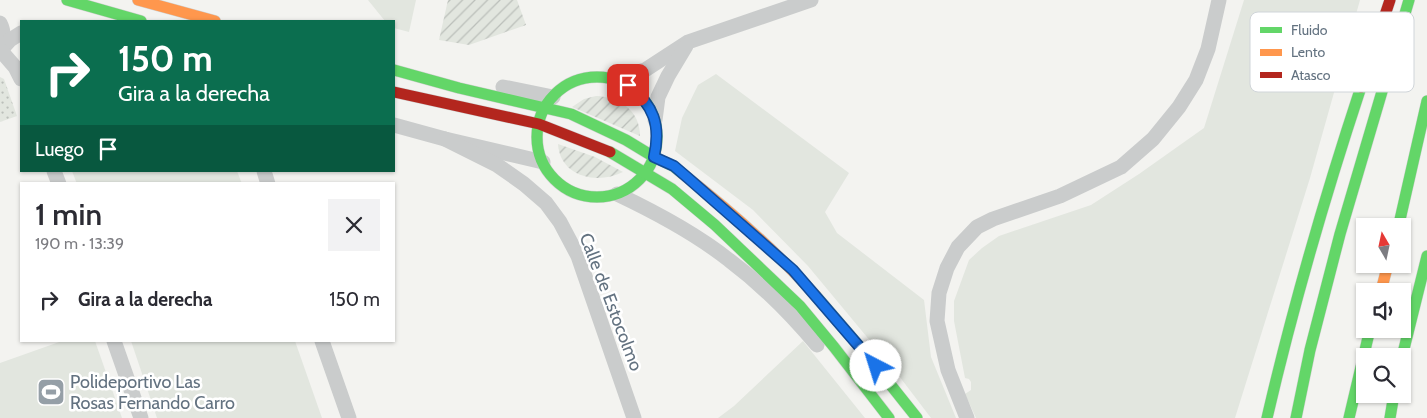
<!DOCTYPE html>
<html lang="es">
<meta charset="utf-8">
<style>
:root{--surface:#fff;--page:#f2f2f3;--text:#2b2b33;--muted:#7c7c81}
body{margin:0;font-family:Cabin,sans-serif;background:var(--page);color:var(--text);height:100vh;display:flex;flex-direction:column;font-size:19px;white-space:nowrap}
*{box-sizing:border-box;margin:0}
p{font-size:16px;color:var(--muted)}
.icon{flex:none;width:28px;height:28px;fill:none;stroke:currentColor;stroke-width:2;stroke-linecap:round;stroke-linejoin:round}
.map{position:relative;flex:1;overflow:hidden}
.side{position:absolute;left:20px;top:182px;width:375px;height:160px;display:flex;flex-direction:column;background:var(--surface);border-radius:0px;box-shadow:0 1px 4px #0004}
.side>*{flex:none}
.top-card{position:absolute;left:20px;top:20px;width:375px;height:152px;border-radius:0px;box-shadow:0 1px 4px #0004;background:#0b6e4f;color:#fff;overflow:hidden}
.needle{width:32px;rotate:351deg}
.buttons{position:absolute;left:1356px;top:218px;display:grid;gap:10px}
.buttons a{display:grid;place-items:center;width:55px;height:55px;border-radius:0px;background:var(--surface);box-shadow:0 1px 4px #0004;font-size:25px}
.pin{position:absolute;display:grid;place-items:center;width:42px;height:42px;color:#fff;margin:-21px;border-radius:10px;box-shadow:0 2px 8px #0006}
.me{position:absolute;width:55px;margin:-28px;rotate:320deg;stroke-linejoin:round;filter:drop-shadow(0 0 4px #0008)}
.turn{display:flex;align-items:center;gap:18px;height:105px;padding:0 15px;font-size:22px}
.turn .icon{width:65px;height:65px;stroke-width:2.5}
.turn b{display:block;font-size:35px;line-height:42px}
.then{display:flex;align-items:center;height:48px;padding:0 15px;background:#0003;gap:10px;font-size:19px}
.round{display:grid;place-items:center;flex:none;width:52px;height:52px;border-radius:0px;background:var(--page)}
.summary{display:flex;align-items:center;justify-content:space-between;height:85px;padding:0 15px}
h1{font-size:30px;font-weight:600;line-height:38px}
ul{padding:0;list-style:none}
li{display:flex;align-items:center;gap:15px;height:65px;padding:0 15px}
li div{flex:1}
li b{display:block;font-size:19px}
li em{font-style:normal}
.map>svg:first-child{display:block}
.grass{fill:url(#grass-dots)}
.park{fill:#e2e6df}
.garden{fill:url(#garden-furrows)}
.lines{fill:none;stroke-linecap:round;stroke-linejoin:round}
.fast-casing{stroke:#d0d1d0;stroke-width:12}
.slow-casing{stroke:#d0d1d0;stroke-width:12}
.jam-casing{stroke:#d0d1d0;stroke-width:12}
.street{stroke:#cacccc;stroke-width:15}
.fast{stroke:#63d668;stroke-width:11}
.slow{stroke:#ff974d;stroke-width:11}
.jam{stroke:#b3261e;stroke-width:11}
.route-casing{stroke:#114b97;stroke-width:12}
.route{stroke:#1a73e8;stroke-width:9}
.labels{text-anchor:middle;stroke-width:5;stroke-linejoin:round;paint-order:stroke}
.street-label{font-size:18px;fill:#637280;stroke:#fff}
.poi-label{font-size:18px;fill:#637280;stroke:#fff;text-anchor:start}
.key{fill:#fff;stroke:#d0d5d9;stroke-width:1}
.key-label{font-size:14px;fill:#637280}
</style>
<div class="map">
<svg width="1427" height="418" viewBox="0 0 1427 418">
<defs>
<pattern id="grass-dots" width="8" height="8" patternUnits="userSpaceOnUse" patternTransform="scale(1.25)"><rect width="8" height="8" fill="#e2e6df"/><path d="M2 2h.1M6 6h.1" fill="none" stroke="#bbbfba" stroke-width="1.8" stroke-linecap="round"/></pattern>
<pattern id="garden-furrows" width="10" height="10" patternUnits="userSpaceOnUse" patternTransform="scale(1.25)"><rect width="10" height="10" fill="#e2e6df"/><path d="M-1 1l2-2M0 10L10 0M9 11l2-2" fill="none" stroke="#bbbfba"/></pattern>
</defs>
<rect width="100%" height="100%" fill="#f3f3f0"/>
<!-- grass -->
<path class="grass" d="M0,77L4,79L17,116L0,122Z"/>
<!-- park -->
<g class="park">
<path d="M368,0H416L409,32L394,28V21H385Z"/>
<path d="M1244,0H1360L1310,178L1235,418H976L965,394L971,390V382L969,379L965,378L954,321V301L969,260L982,248L999,236L1091,205L1139,174L1204,128Z"/>
<path d="M716,74L849,173L825,212L837,233L924,300L931,357L956,418H931L896,372L808,266L753,210L675,151L682,118L698,85Z"/>
<path d="M72,171H237L242,184H77Z"/>
<path d="M62,341H95L122,418H0V363Z"/>
<path d="M131,341H295L322,418H157Z"/>
<path d="M803,341L865,418H718L734,406Z"/>
</g>
<!-- garden -->
<g class="garden">
<path d="M448,0H517L526,25L469,45L439,40Z"/>
<path d="M596,96C620,97 640,111 640,136L572,107L584,99Z"/>
<path d="M558,144L595,157L623,172C597,185 560,177 558,144Z"/>
</g>
<g class="lines">
<defs>
<g id="fast">
<path d="M67,0L141,21"/>
<path d="M394,70L459,88L571,114L626,140L654,157L673,166L683,174"/>
<circle cx="597" cy="137" r="60"/>
<path d="M610,152L672,189L715,225L800,306L834,347L889,418"/>
<path d="M1399,224L1427,101"/>
<path d="M816,296L866,354L917,418"/>
<path d="M1402,357L1427,256"/>
<path d="M1267,418C1293,306 1325,196 1361,87"/>
<path d="M1296,418L1310,350L1340,234L1409,0"/>
<path d="M1349,418L1370,329"/>
<path d="M1390,418L1394,394"/>
</g>
<g id="slow">
<path d="M138,0L215,21"/>
<path d="M683,174C729,210 777,252 816,296"/>
<path d="M1381,291L1388,264"/>
</g>
<g id="jam">
<path d="M1361,87L1390,0"/>
<path d="M394,92L539,124L610,152"/>
</g>
</defs>
<!-- fast casing -->
<use href="#fast" class="fast-casing"/>
<!-- slow casing -->
<use href="#slow" class="slow-casing"/>
<!-- jam casing -->
<use href="#jam" class="jam-casing"/>
<!-- street -->
<g class="street">
<path d="M0,23C5,33 3,40 1,51"/>
<path d="M0,51L10,40L21,33"/>
<path d="M1,51L15,67L21,79"/>
<path d="M614,79L645,70L688,42L811,0"/>
<path d="M503,87L553,97"/>
<path d="M655,120L658,97L668,76L686,46"/>
<path d="M394,125L445,139L543,162"/>
<path d="M445,139L497,165L524,184L546,203L560,222L578,256L634,418"/>
<path d="M54,171L59,184"/>
<path d="M264,171L268,184"/>
<path d="M617,194C655,212 695,233 729,260C761,284 791,314 817,345"/>
<path d="M114,341L141,418"/>
<path d="M322,341L349,418"/>
<path d="M967,418L948,370L937,321L939,293L947,268L958,247L977,227L993,219L1060,196L1121,167L1153,139L1179,107L1196,80L1208,49L1219,0"/>
</g>
<!-- fast -->
<use href="#fast" class="fast"/>
<!-- slow -->
<use href="#slow" class="slow"/>
<!-- jam -->
<use href="#jam" class="jam"/>
</g>
<g class="lines">
<defs>
<path id="route" d="M628,85C654,105 661,125 654,157L674,166L688,178L793,270L876,366"/>
</defs>
<!-- route casing -->
<use href="#route" class="route-casing"/>
<!-- route -->
<use href="#route" class="route"/>
</g>
<!-- icons -->
<defs>
<symbol id="stadium-square" viewBox="-11 -11 22 22"><rect x="-9" y="-9" width="18" height="18" rx="4" fill="#959fa7" stroke="#fff"/><path d="M0-5a6.5 5 0 1 0 0 10a6.5 5 0 1 0 0-10ZM-3.5-1.8h7v3.6h-7Z" fill="#fff"/></symbol>
</defs>
<g fill-rule="evenodd">
<use href="#stadium-square" x="35" y="376" width="32" height="32"/>
</g>
<g class="labels">
<!-- street labels -->
<g class="street-label">
<text transform="translate(611 302) rotate(69)" y="6">Calle de Estocolmo</text>
</g>
<!-- poi labels -->
<g class="poi-label">
<text x="70" y="388">Polideportivo Las<tspan x="70" dy="21">Rosas Fernando Carro</tspan></text>
</g>
</g>
<!-- legend -->
<rect x="1250" y="12" width="164" height="80" rx="8" class="key"/>
<rect x="1260" y="27" width="22" height="6" fill="#63d668"/>
<rect x="1260" y="49" width="22" height="7" fill="#ff974d"/>
<rect x="1260" y="72" width="22" height="6" fill="#b3261e"/>
<g class="key-label">
<text x="1291" y="35">Fluido</text>
<text x="1291" y="57">Lento</text>
<text x="1291" y="80">Atasco</text>
</g>
</svg>
<div class="buttons">
<a><svg class="needle" viewBox="-14 -14 28 28"><path d="M0-13l5 13h-10z" fill="#e53935"/><path d="M0 13l5-13h-10z" fill="#7c7c81"/></svg></a>
<a><svg class="icon" aria-label="sound" viewBox="0 0 24 24"><path d="M4 9h4l5-4v14l-5-4H4zM17 9q2 3 0 6"/></svg></a>
<a><svg class="icon" aria-label="search" viewBox="0 0 24 24"><circle cx="10" cy="10" r="6"/><path d="M15 15l6 6"/></svg></a>
</div>
<div class="pin" style="left:628px;top:85px;background:#d93025"><svg class="icon" aria-label="arrive" viewBox="0 0 24 24"><path d="M6 21V4h12l-3 4 3 4H6"/></svg></div>
<svg class="me" style="left:876px;top:366px" viewBox="-20 -20 40 40"><circle r="19" fill="#fff"/><path d="M0-13L10 11 0 6-10 11z" fill="#1a73e8"/></svg>
<div class="top-card">
<div class="turn"><svg class="icon" aria-label="right" viewBox="0 0 24 24"><path d="M7 20v-9h11M14 6l5 5-5 5"/></svg><div><b>150 m</b>Gira a la derecha</div></div>
<div class="then">Luego<svg class="icon" aria-label="arrive" viewBox="0 0 24 24"><path d="M6 21V4h12l-3 4 3 4H6"/></svg></div>
</div>
<section class="side">
<div class="summary"><div><h1>1 min</h1><p>190 m · 13:39</p></div><a class="round"><svg class="icon" aria-label="close" viewBox="0 0 24 24"><path d="M6 6l12 12M18 6L6 18"/></svg></a></div>
<ul>
<li><svg class="icon" aria-label="right" viewBox="0 0 24 24"><path d="M7 20v-9h11M14 6l5 5-5 5"/></svg><div><b>Gira a la derecha</b></div><em>150 m</em></li>
</ul>
</section>
</div>
